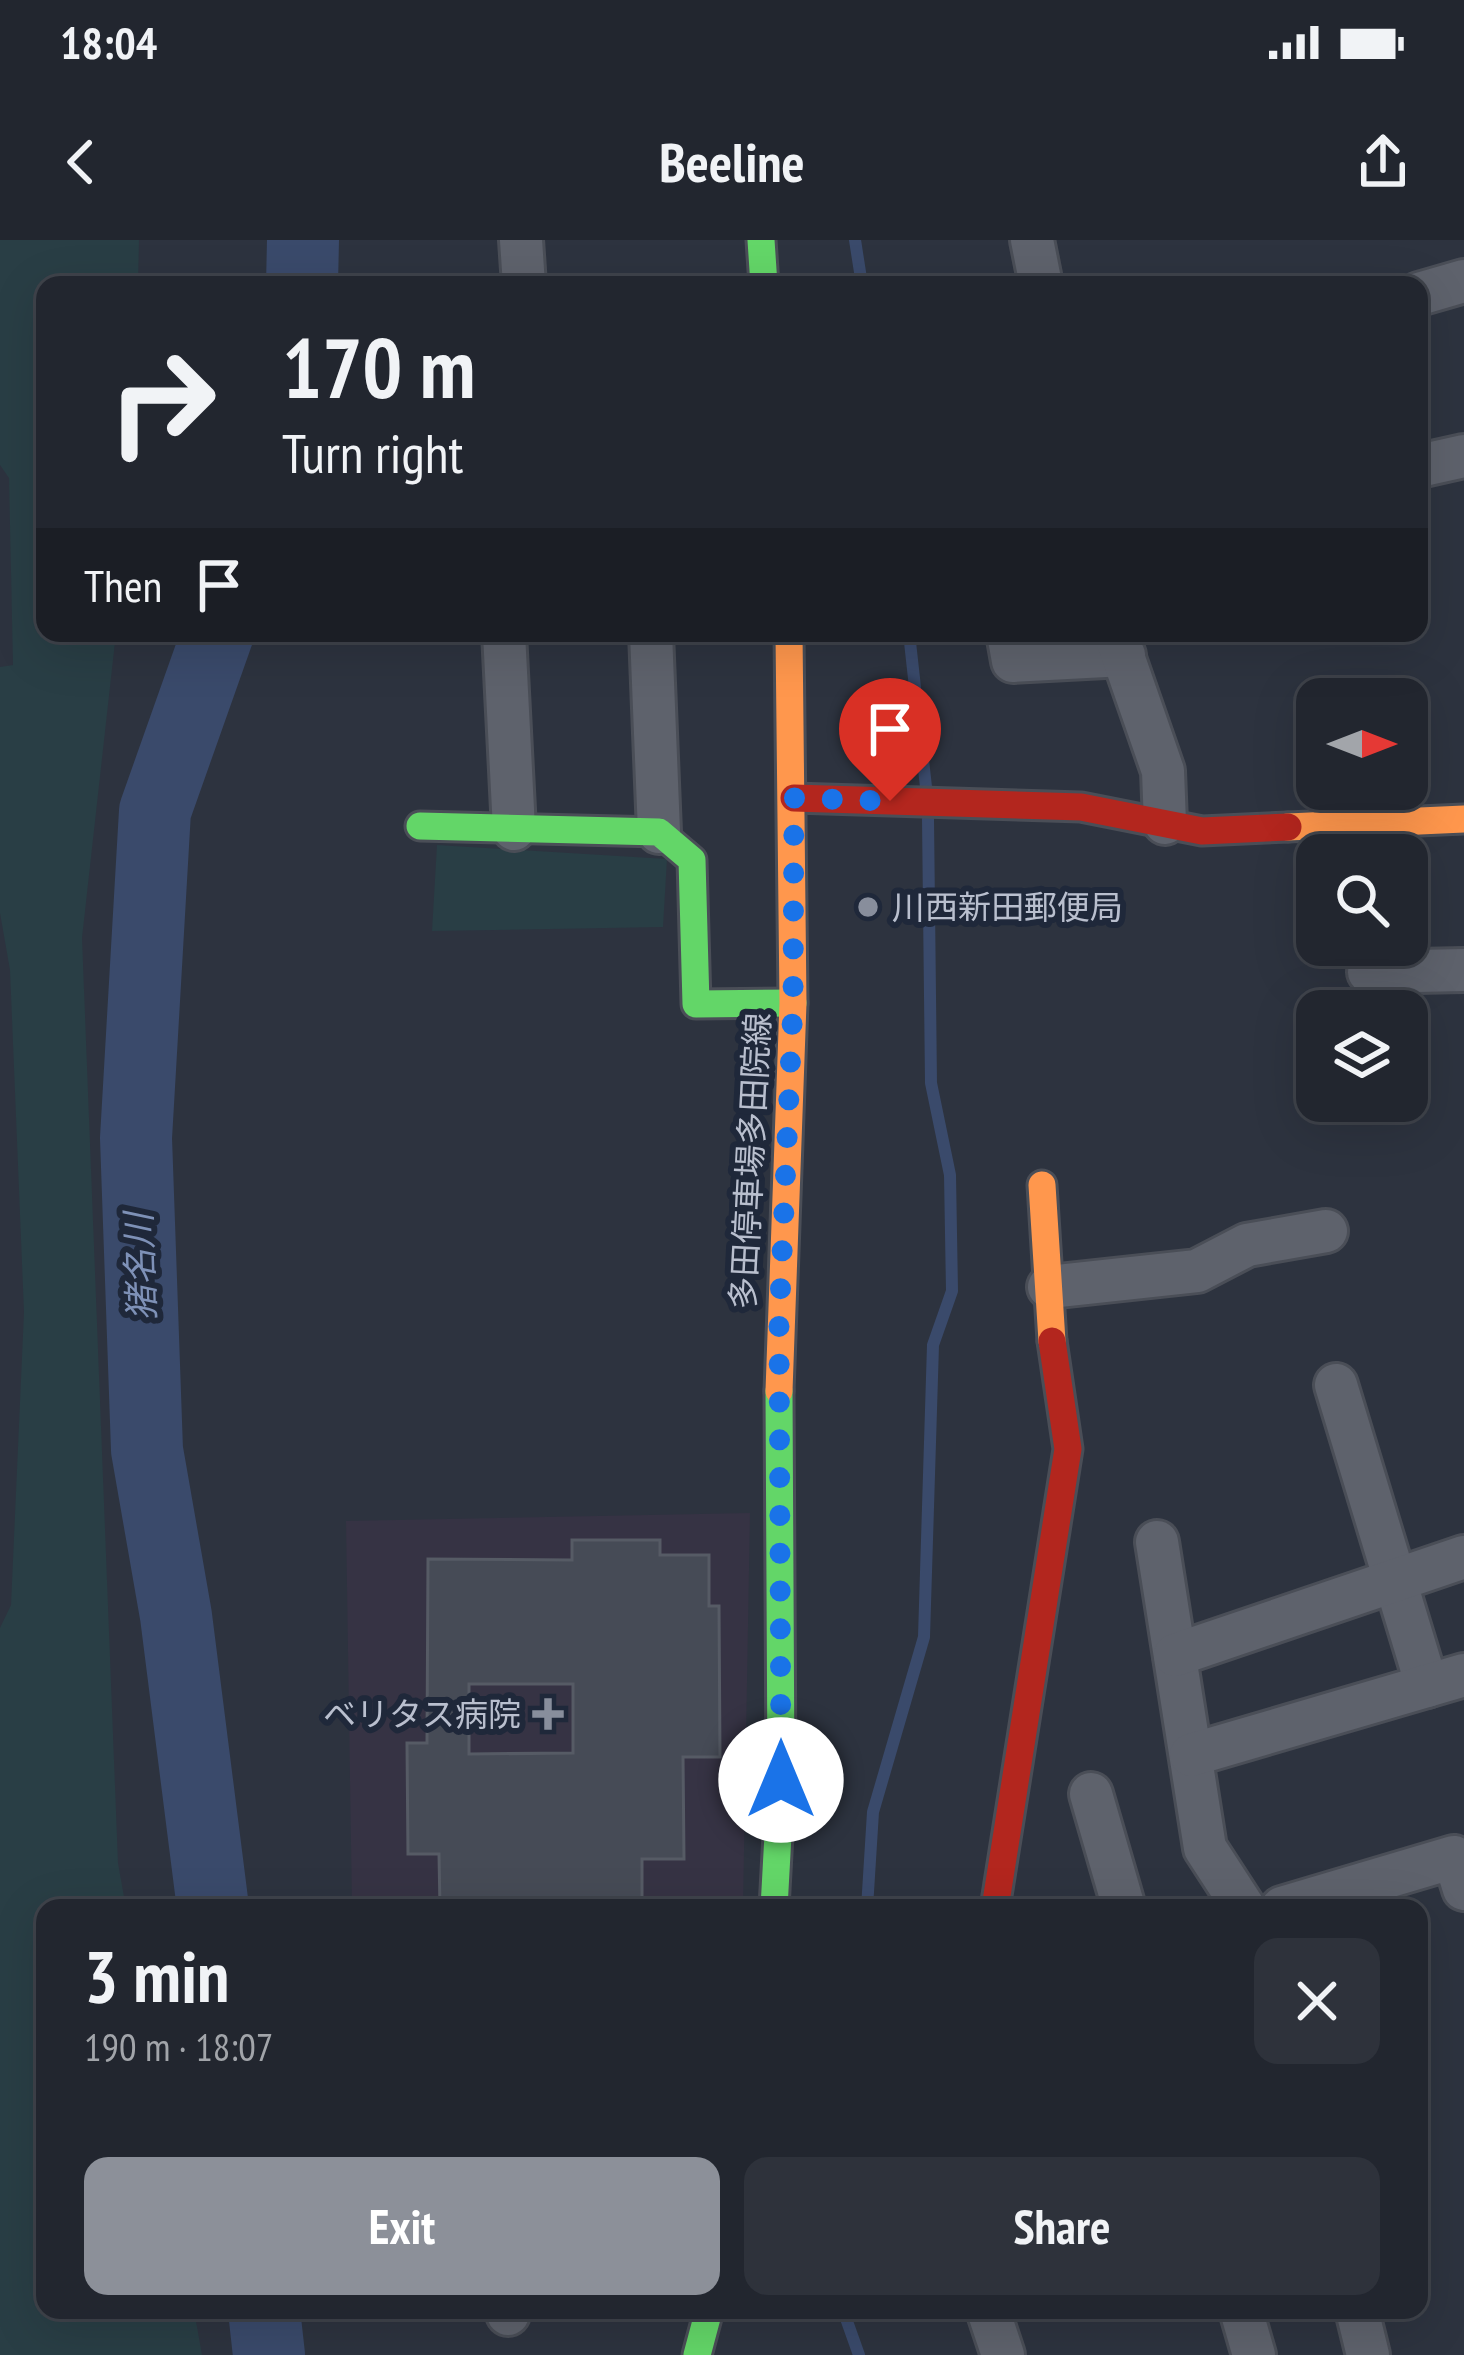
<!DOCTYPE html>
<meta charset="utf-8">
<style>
:root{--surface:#22262f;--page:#2e323b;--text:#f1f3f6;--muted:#a2a5aa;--line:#3f434b;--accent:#8c9099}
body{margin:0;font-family:"PT Sans Narrow","Noto Sans JP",sans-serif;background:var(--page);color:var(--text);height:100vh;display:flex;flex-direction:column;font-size:45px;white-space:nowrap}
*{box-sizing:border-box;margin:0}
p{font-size:39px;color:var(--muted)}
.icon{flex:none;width:66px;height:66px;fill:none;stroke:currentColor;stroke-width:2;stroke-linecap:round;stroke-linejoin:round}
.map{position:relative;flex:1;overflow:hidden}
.drawer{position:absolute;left:36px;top:1659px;width:1392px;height:420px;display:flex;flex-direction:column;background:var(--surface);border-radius:24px;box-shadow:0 12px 48px #0002,0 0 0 3px var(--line)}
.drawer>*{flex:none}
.hud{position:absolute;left:36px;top:36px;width:1392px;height:366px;border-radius:24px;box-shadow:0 12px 48px #0002,0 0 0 3px var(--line);background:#22262f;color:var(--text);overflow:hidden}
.needle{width:78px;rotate:90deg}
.fabs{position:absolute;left:1296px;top:438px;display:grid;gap:24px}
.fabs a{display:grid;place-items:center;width:132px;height:132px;border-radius:24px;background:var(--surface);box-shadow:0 12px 48px #0002,0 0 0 3px var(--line);font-size:60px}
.pin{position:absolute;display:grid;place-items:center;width:102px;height:102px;color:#fff;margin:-123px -51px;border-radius:50% 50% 50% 0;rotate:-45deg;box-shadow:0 0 12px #0007}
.pin .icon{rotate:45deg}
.me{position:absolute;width:132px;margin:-66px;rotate:0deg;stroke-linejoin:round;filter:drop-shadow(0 0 9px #0008)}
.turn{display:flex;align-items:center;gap:42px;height:252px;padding:0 48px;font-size:54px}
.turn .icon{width:156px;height:156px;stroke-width:2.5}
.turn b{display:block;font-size:84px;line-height:102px}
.then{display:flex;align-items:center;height:114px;padding:0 48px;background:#0003;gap:24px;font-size:45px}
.round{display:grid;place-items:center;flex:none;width:126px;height:126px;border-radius:24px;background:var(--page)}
.head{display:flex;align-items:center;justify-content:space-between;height:204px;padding:0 48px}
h1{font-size:72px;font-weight:700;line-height:90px}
.button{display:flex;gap:24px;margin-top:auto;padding:24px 48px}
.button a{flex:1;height:138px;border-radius:24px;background:var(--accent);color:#fff;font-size:48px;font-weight:700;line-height:138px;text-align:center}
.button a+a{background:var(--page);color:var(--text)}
.status{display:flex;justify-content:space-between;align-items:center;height:84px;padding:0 60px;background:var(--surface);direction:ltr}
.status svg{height:33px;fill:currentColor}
header{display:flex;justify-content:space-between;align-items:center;height:156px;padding:0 48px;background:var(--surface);font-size:54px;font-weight:700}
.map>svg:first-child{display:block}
.medical{fill:#363344}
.green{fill:#293e45}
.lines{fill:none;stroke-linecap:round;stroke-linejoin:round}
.stream{stroke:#3a4a6b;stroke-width:12}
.river{stroke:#3a4a6b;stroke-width:72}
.building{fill:#464b56;stroke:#565b65;stroke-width:3;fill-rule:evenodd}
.street-casing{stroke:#4a4e57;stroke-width:48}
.fast-casing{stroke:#4a4e57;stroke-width:33}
.slow-casing{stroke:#4a4e57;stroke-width:33}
.jam-casing{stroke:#4a4e57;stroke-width:33}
.street{stroke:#5e626c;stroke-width:42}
.fast{stroke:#63d668;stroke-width:27}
.slow{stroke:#ff974d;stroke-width:27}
.jam{stroke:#b3261e;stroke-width:27}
.route{stroke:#1a73e8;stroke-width:21;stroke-dasharray:0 37.8}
.poi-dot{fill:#888e9c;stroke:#1f283a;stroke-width:4.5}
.labels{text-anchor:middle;stroke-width:12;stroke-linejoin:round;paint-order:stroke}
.poi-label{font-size:33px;fill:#b9bfce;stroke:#1f283a;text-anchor:start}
.street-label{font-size:33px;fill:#b9bfce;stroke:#1f283a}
.water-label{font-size:36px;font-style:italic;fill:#7e91b7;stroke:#1f283a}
</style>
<div class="status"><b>18:04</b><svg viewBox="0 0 49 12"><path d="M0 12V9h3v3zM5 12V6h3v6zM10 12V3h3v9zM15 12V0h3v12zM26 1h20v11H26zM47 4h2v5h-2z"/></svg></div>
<header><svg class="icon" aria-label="back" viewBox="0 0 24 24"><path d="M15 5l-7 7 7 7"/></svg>Beeline<svg class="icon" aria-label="share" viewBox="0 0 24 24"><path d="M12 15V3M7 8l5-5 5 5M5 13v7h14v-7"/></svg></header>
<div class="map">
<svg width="1464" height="2115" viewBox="0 0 1464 2115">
<rect width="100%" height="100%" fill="#2d333f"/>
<!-- medical -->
<path class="medical" d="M750,1273L743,1668H352L346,1281Z"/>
<!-- green -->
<g class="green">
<path d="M0,0H139L138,45H45V393H116L82,698L118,1623L126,1668H45V2070H194L202,2115H0V1388L11,1365L24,1072L10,730L0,673V427L13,425L9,238L0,225Z"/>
<path d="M437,605L667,619L663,687L432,691Z"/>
</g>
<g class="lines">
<!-- stream -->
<g class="stream">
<path d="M855,0L862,45"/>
<path d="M909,393L926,547"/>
<path d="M867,1668L873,1572L924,1397L933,1105L952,1051L950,935L931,843L928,579"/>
<path d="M843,2070L859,2115"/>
</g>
<!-- river -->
<g class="river">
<path d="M302,45L303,0"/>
<path d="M213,1668L176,1376L147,1210L136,898L155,571L218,393"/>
<path d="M264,2070L269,2115"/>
</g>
</g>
<!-- building -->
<path class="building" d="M572,1300H660V1315H709V1366H719L720,1517H683L684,1619H642V1668H440L439,1614H408L407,1503H427L428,1319L572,1320ZM469,1444H573V1513L469,1514Z"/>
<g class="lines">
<defs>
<g id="street">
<path d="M521,0L524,45"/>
<path d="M1032,0L1041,45"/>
<path d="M1419,54L1464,41"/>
<path d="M1419,226L1464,216"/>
<path d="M504,393L514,589"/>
<path d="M651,393L659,592"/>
<path d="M1008,393L1013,421L1124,415"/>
<path d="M1115,393L1163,531L1165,583"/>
<path d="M1369,732L1464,730"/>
<path d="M1049,1047L1197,1031L1247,1005L1326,991"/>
<path d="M1336,1145L1427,1446"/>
<path d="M1157,1302L1205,1608L1244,1668"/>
<path d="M1175,1415L1464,1317"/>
<path d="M1191,1515L1464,1435"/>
<path d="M1091,1554L1124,1668"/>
<path d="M1282,1668L1454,1617L1464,1649"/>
<path d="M508,2070V2074"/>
<path d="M988,2070L1003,2115"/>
<path d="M1241,2070L1254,2115"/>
<path d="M1357,2070L1368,2115"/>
</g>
<g id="fast">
<path d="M761,0L764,45"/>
<path d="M420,586L659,592L692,620L696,764L793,763"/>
<path d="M774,1668L781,1540L779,1151"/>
<path d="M697,2115L709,2070"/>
</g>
<g id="slow">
<path d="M1288,587L1464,579"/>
<path d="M1042,945L1052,1101"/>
<path d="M779,1151L793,763L789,393"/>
</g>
<g id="jam">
<path d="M794,558L1081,567L1202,591L1288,587"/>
<path d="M995,1668L1068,1209L1052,1101"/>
</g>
</defs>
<!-- street casing -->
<use href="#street" class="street-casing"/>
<!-- fast casing -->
<use href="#fast" class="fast-casing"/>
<!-- slow casing -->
<use href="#slow" class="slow-casing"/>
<!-- jam casing -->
<use href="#jam" class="jam-casing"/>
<!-- street -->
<use href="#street" class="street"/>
<!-- fast -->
<use href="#fast" class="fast"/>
<!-- slow -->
<use href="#slow" class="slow"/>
<!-- jam -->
<use href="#jam" class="jam"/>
</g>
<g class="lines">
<!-- route -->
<path class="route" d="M781,1540L779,1083L793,764L794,558L890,561"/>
</g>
<!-- markers -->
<g class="poi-dot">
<circle cx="868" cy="667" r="12"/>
<path d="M542 1456h12v12h12v12h-12v12h-12v-12h-12v-12h12z"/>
</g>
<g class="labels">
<!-- poi labels -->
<g class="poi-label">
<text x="892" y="679">川西新田郵便局</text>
<text x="521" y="1486" text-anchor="end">ベリタス病院</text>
</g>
<!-- street labels -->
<g class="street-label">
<text transform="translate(750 921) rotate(-87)" y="12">多田停車場多田院線</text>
</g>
<!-- water labels -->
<g class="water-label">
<text transform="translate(140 1027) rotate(-92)" y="13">猪名川</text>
</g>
</g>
</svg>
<div class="fabs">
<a><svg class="needle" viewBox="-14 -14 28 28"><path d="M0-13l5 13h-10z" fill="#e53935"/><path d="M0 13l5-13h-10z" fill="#a2a5aa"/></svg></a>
<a><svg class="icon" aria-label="search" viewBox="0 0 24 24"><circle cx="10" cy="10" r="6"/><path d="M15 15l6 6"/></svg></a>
<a><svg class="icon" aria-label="layers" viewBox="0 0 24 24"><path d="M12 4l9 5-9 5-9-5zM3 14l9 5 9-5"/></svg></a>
</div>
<div class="pin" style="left:890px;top:561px;background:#d93025"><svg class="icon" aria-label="arrive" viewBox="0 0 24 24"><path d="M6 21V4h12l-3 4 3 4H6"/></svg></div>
<svg class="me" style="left:781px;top:1540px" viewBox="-20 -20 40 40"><circle r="19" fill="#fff"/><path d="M0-13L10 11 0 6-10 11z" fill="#1a73e8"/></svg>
<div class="hud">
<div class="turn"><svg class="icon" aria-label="right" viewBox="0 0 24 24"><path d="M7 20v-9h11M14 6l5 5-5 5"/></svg><div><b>170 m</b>Turn right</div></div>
<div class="then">Then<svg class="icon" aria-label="arrive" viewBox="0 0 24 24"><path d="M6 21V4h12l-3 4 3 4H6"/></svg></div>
</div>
<section class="drawer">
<div class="head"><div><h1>3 min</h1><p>190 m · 18:07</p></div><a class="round"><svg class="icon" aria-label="close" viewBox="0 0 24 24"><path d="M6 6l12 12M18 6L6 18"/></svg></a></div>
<div class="button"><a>Exit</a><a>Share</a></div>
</section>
</div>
